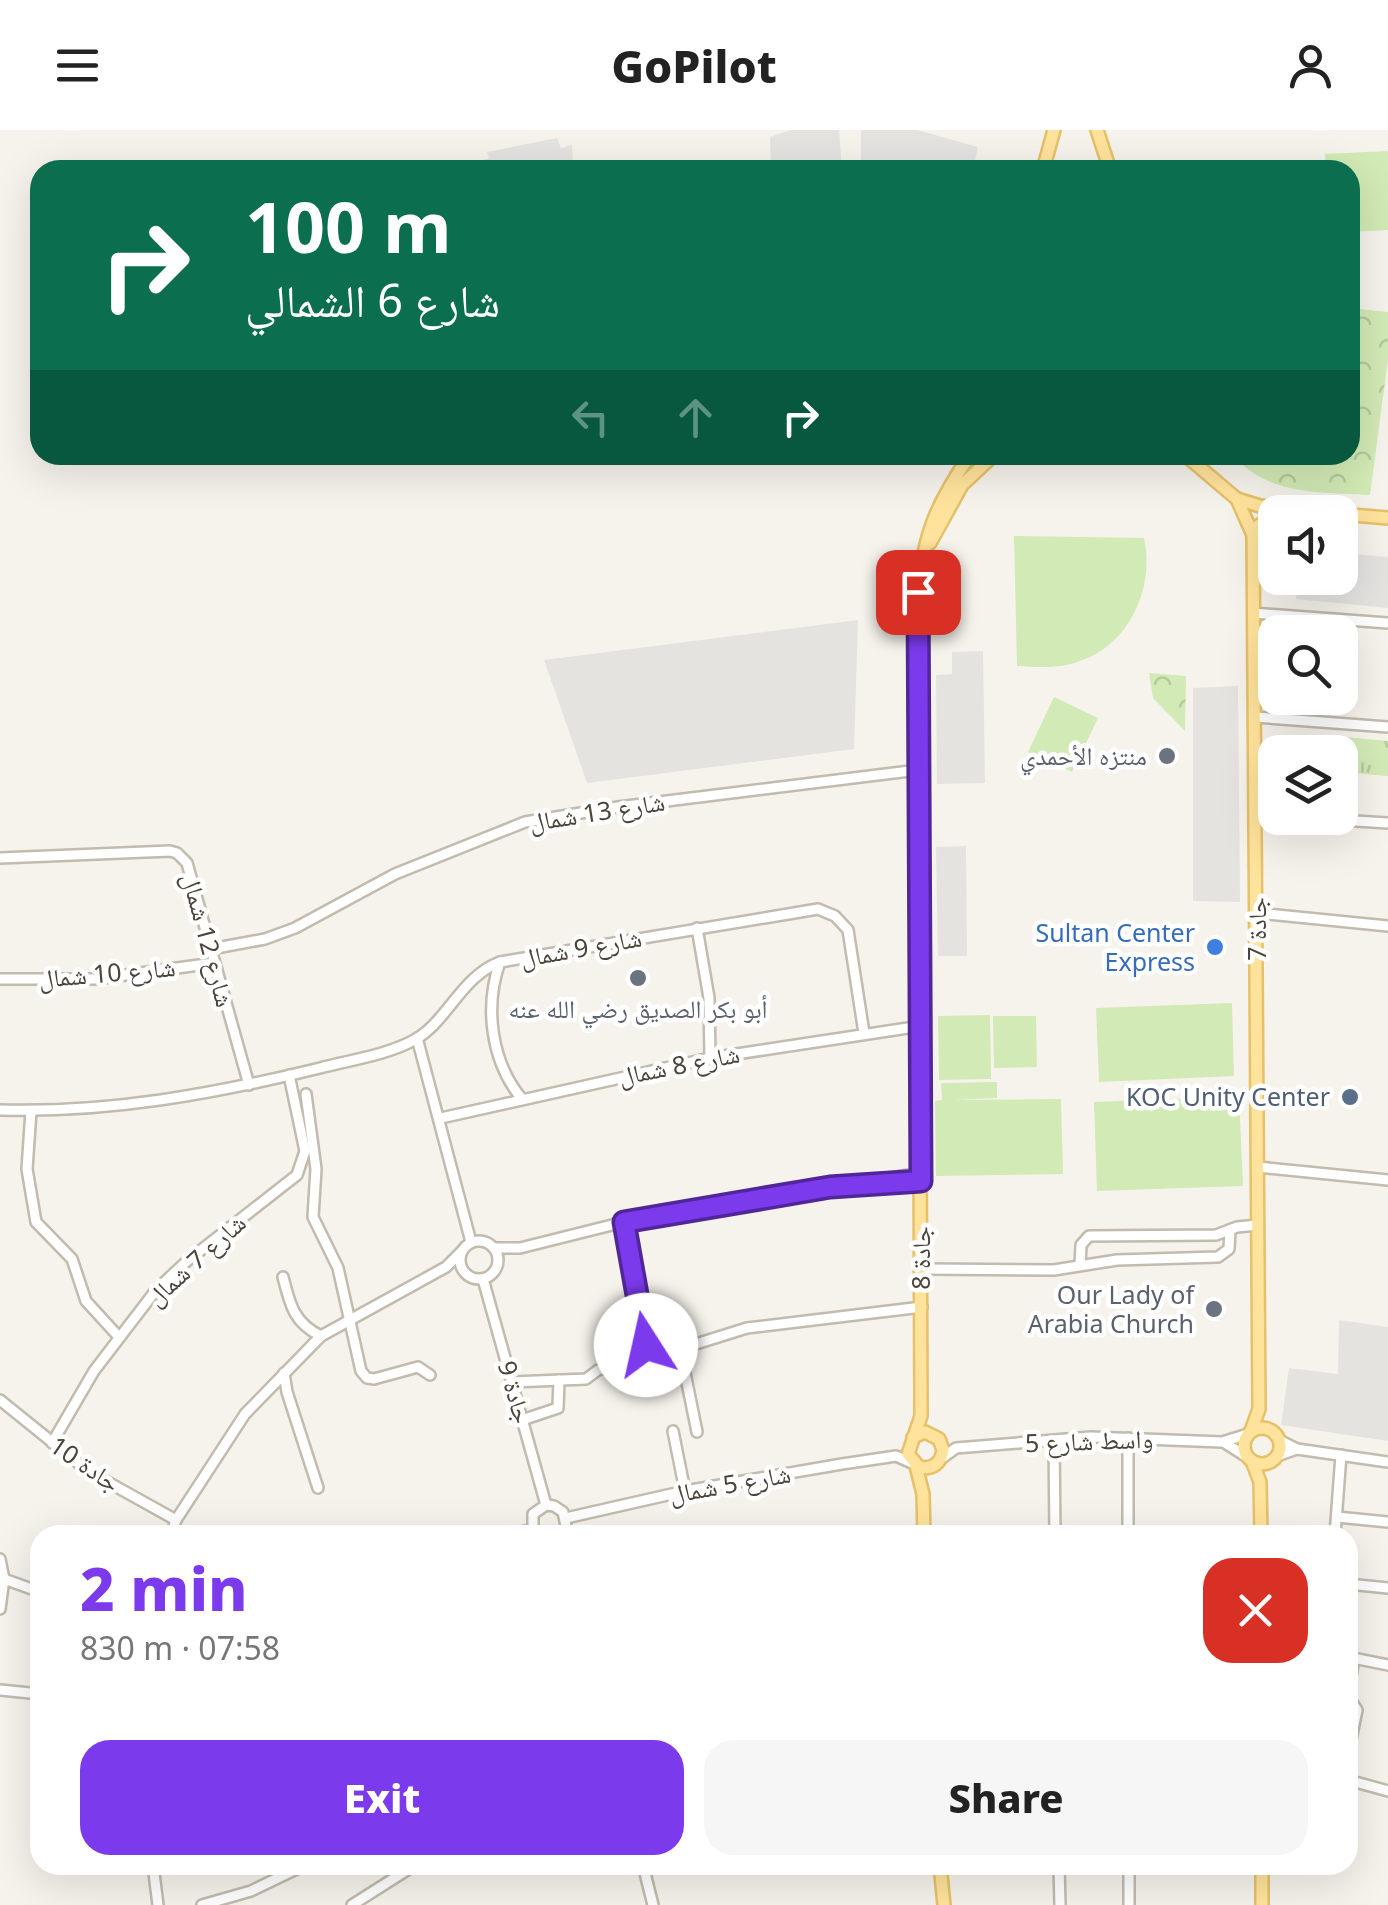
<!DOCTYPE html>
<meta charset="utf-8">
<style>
:root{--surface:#fff;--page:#f6f6f6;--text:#222;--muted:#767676;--accent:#7c3aed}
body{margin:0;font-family:"Noto Sans","Noto Naskh Arabic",sans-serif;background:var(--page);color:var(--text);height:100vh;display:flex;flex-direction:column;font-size:38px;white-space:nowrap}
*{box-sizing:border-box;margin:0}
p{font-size:32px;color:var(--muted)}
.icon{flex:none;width:55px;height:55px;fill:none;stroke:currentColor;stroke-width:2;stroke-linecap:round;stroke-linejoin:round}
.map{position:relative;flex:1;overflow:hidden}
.side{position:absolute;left:30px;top:1395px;width:1328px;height:350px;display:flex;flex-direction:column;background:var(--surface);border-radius:30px;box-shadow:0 10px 40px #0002}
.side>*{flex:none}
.banner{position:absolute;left:30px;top:30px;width:1330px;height:305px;border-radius:30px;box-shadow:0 10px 40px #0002;background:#0b6e4f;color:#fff;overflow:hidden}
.fabs{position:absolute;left:1258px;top:365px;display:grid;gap:20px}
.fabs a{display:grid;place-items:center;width:100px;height:100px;border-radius:20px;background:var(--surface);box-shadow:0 10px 40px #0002;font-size:50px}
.pin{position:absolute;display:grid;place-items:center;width:85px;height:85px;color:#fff;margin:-42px;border-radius:20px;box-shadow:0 5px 15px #0006}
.me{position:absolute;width:110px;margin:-55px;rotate:350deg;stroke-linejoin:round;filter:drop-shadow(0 0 8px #0008)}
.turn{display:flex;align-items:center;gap:35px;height:210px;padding:0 50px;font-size:45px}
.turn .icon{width:130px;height:130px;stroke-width:2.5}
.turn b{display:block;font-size:70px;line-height:85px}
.lanes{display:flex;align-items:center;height:95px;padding:0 50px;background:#0003;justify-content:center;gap:50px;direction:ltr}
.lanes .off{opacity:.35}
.round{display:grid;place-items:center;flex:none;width:105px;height:105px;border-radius:30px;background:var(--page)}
.head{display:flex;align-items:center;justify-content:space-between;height:170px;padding:0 50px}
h1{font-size:60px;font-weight:800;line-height:75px;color:var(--accent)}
.cta{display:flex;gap:20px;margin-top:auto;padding:20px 50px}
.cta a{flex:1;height:115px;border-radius:30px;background:var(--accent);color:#fff;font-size:40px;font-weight:800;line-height:115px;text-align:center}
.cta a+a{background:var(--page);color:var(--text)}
header{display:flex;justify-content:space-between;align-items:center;height:130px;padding:0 50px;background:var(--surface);font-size:45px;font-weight:800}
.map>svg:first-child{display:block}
.grass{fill:url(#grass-tufts)}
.park{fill:url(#park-crowns)}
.pitch{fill:#d2eab5}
.parking{fill:#e5e3e0}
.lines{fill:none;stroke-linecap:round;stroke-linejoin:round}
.minor-casing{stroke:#c2bbae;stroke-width:14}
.major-casing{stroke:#e6c16a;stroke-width:16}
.minor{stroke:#fff;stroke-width:9}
.major{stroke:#ffe39c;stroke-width:11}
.route-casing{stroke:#51269a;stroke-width:25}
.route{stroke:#7c3aed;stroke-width:18}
.worship-dot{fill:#6b7280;stroke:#fff;stroke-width:4}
.shop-dot{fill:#3f7fe0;stroke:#fff;stroke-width:4}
.service-dot{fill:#5c6f8a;stroke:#fff;stroke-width:4}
.labels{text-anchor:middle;stroke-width:9;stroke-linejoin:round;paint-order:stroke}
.worship-label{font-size:25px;fill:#5b616d;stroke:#fff;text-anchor:end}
.street-label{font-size:25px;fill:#4b4439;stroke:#fff}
.shop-label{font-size:25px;fill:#366cbe;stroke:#fff;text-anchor:end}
.service-label{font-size:25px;fill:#4e5e75;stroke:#fff;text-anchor:end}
</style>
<header><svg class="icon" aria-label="menu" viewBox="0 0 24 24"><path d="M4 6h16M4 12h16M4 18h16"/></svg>GoPilot<svg class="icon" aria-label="person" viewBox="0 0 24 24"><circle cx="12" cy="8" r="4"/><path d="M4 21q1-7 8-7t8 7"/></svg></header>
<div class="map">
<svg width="1388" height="1775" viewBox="0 0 1388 1775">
<defs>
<pattern id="grass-tufts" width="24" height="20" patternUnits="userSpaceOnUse" patternTransform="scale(2.5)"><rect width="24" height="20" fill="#d2eab5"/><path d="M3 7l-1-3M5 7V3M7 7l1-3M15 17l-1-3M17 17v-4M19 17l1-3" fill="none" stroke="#b6ca9c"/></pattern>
<pattern id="park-crowns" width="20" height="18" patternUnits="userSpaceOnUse" patternTransform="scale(2.5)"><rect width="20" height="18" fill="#d2eab5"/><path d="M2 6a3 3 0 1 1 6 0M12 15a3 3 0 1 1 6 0" fill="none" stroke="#b6ca9c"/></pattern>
</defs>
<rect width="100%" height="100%" fill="#f6f3ec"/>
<!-- grass -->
<path class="grass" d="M1322,605L1388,611V646L1340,642V622H1320Z"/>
<!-- park -->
<g class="park">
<path d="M1350,178L1388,182V229L1370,365C1320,362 1268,366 1233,325H1350Z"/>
<path d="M1149,543L1186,546L1185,601L1153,568Z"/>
</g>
<!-- pitch -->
<g class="pitch">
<path d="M1388,21V100L1350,102V40H1326L1325,24Z"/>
<path d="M1014,406L1144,408C1155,457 1130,514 1080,531C1060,539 1038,537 1017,536Z"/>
<path d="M1054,567L1098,588L1072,642L1028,622Z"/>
<path d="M1232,873L1234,946L1099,952L1096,878Z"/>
<path d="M990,885L991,949L939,950L938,886Z"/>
<path d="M993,886H1036L1037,937L994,938Z"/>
<path d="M997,952V968L952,970L1061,969L1063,1044L936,1046L935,971L942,970L941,953Z"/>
<path d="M1239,967L1243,1056L1097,1061L1094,972Z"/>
</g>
<!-- parking -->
<g class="parking">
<path d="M791,0H839L842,40H771L770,7Z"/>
<path d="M861,0H917L978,17L973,40H861Z"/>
<path d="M557,8L561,18L572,15L573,40H449L489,28L487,22Z"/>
<path d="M1340,423L1388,427V478L1296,469L1298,448H1340Z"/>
<path d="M858,490L854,619L587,653L544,530Z"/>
<path d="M983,521L985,653L937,654L936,545L952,544V522Z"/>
<path d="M1238,556L1240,772L1193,771V558Z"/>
<path d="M966,716L967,826H938L936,717Z"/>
<path d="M1339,1190L1388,1197V1311L1281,1295L1289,1238L1338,1244Z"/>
</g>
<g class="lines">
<defs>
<g id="minor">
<path d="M1253,483L1388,493"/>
<path d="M1255,587L1388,597"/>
<path d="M1256,684L1275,685"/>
<path d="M1307,688L1388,693"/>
<path d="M0,728L170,721L177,723L187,733L249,955"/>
<path d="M1257,783L1388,796"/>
<path d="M697,798L709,868L710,928"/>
<path d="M211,819L265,809L295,798L395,744L525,692L618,677L918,640"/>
<path d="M500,832C484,877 491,932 522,969"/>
<path d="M0,849H96L214,833"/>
<path d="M417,908L471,1112"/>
<path d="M306,964L316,1039L313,1087L338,1138L361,1241L367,1248L374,1249L418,1237L430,1245"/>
<path d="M0,980C109,983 214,964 320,938C350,930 388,925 416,909C448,890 462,846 500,832L818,779L835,786L848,800L864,903"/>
<path d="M31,981L27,1039L36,1092L72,1129L86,1171L118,1206"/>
<path d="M441,988L710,928L921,896"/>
<path d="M1258,1037L1388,1050"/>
<path d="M870,1053L921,1051"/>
<circle cx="479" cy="1130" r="19"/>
<path d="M494,1118H520L624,1092L921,1043"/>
<path d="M1080,1135L1081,1115L1089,1106L1216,1105L1237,1097L1258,1095"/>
<path d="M921,1139L1054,1140L1117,1130L1218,1127L1229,1119L1230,1100"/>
<path d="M283,1147C290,1175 294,1193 321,1206"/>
<path d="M483,1149L546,1375"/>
<path d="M284,1243L287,1262L318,1358"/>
<path d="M512,1252L586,1249L598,1240L640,1228L645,1223L624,1092"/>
<path d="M0,1270L88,1341L176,1390"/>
<path d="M522,1290L558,1278L559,1250"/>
<path d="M673,1301L685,1361"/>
<path d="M697,1302L682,1228L683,1218L747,1198L922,1177"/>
<path d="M1128,1308V1405"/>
<path d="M1054,1310L1055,1405"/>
<path d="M1279,1310L1297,1319L1388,1332"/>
<path d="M52,1313L94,1241L156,1160L187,1131L297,1045L305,1021L289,945"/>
<path d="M1225,1313L1247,1327"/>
<path d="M1277,1326L1297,1319"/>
<path d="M942,1328L956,1318L1091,1307L1222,1312L1248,1304"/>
<path d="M1337,1387L1388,1392"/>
<path d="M566,1388L685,1361L842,1334L896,1326L914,1334"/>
<path d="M171,1405L176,1390L245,1284L321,1206L446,1137L461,1122"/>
<path d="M510,1405L533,1399"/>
<path d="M537,1405L533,1399V1384L546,1375L554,1376L563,1382L566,1396L561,1405"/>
<path d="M1335,1405L1341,1325"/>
<path d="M0,1429L4,1449L0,1479"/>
<path d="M4,1449L40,1462"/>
<path d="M1348,1454L1388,1458"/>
<path d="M1348,1527L1388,1535"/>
<path d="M0,1560L40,1564"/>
<path d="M1348,1565L1354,1528"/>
<path d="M1348,1566L1357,1580L1348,1624"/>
<path d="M1348,1650L1388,1661"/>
<path d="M153,1735L158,1775"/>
<path d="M643,1735L653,1775"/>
<path d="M1059,1735L1060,1775"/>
<path d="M1129,1735V1775"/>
<path d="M202,1775L251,1761L305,1735"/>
<path d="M352,1775L415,1735"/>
</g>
<g id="major">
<path d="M1097,0L1110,40"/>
<path d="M1043,40L1054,0"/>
<path d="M1185,325L1237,369L1253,405L1259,1279L1251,1301"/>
<path d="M1237,369L1260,376L1324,382"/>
<path d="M1340,384L1388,388"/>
<path d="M1253,405L1258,396L1275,386"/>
<path d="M930,413L962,355L994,325"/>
<circle cx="1262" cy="1316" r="18"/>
<path d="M913,1307L925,1302L939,1309L943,1320C941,1333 933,1340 919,1337L908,1324L921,1286L918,462C924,403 937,373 970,325"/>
<path d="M1252,1331L1260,1352L1261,1405"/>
<path d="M916,1336L923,1364L924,1405"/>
<path d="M940,1735L944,1775"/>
<path d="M1262,1735V1775"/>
</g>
</defs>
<!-- minor casing -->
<use href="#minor" class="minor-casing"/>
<!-- major casing -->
<use href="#major" class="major-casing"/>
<!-- minor -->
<use href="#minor" class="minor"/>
<!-- major -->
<use href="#major" class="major"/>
</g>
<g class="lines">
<defs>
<path id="route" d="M646,1215L624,1092L830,1057L921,1051L918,462"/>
</defs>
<!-- route casing -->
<use href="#route" class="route-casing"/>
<!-- route -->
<use href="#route" class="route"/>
</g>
<!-- markers -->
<g class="worship-dot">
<circle cx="1167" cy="626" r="10"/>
<circle cx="638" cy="848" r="10"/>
<circle cx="1214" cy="1179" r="10"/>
</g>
<circle class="shop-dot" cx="1215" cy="817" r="10"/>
<circle class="service-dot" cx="1350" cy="967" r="10"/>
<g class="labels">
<!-- worship labels -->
<g class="worship-label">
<text x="1147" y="635">منتزه الأحمدي</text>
<text x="638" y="888" text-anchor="middle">أبو بكر الصديق رضي الله عنه</text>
<text x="1194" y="1174">Our Lady of<tspan x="1194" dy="29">Arabia Church</tspan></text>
</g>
<!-- street labels -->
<g class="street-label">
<text transform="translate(597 682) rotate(-9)" y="9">شارع 13 شمال</text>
<text transform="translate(1257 799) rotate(-90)" y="9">جادة 7</text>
<text transform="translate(208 810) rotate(75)" y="9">شارع 12 شمال</text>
<text transform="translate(581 818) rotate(-10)" y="9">شارع 9 شمال</text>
<text transform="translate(107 843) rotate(-5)" y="9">شارع 10 شمال</text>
<text transform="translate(679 935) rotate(-11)" y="9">شارع 8 شمال</text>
<text transform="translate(921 1128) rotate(-90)" y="9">جادة 8</text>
<text transform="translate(196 1130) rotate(-42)" y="9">شارع 7 شمال</text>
<text transform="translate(515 1262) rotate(74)" y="9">جادة 9</text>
<text transform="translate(1089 1311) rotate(-2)" y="9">واسط شارع 5</text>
<text transform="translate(85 1334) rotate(34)" y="9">جادة 10</text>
<text transform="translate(730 1354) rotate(-10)" y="9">شارع 5 شمال</text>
</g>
<!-- shop labels -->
<g class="shop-label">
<text x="1195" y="812">Sultan Center<tspan x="1195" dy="29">Express</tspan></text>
</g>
<!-- service labels -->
<g class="service-label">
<text x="1330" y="976">KOC Unity Center</text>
</g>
</g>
</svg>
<div class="fabs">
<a><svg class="icon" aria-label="sound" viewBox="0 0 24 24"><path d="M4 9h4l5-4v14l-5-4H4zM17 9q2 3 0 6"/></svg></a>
<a><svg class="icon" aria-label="search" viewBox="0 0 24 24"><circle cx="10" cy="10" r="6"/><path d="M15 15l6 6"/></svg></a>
<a><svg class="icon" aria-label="layers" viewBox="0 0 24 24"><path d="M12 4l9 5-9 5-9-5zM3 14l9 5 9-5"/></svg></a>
</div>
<div class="pin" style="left:918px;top:462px;background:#d93025"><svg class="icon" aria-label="arrive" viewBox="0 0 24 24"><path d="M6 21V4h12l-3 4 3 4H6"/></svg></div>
<svg class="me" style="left:646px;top:1215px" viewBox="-20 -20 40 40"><circle r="19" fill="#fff"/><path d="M0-13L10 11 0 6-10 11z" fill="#7c3aed"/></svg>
<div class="banner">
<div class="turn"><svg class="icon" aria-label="right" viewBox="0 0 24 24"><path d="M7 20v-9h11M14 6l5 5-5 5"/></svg><div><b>100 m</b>شارع 6 الشمالي</div></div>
<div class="lanes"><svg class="icon off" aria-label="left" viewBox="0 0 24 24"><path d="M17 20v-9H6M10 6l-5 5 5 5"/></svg><svg class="icon off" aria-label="ahead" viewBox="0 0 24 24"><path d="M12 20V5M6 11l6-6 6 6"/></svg><svg class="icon" aria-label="right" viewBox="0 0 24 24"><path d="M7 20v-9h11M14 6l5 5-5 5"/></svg></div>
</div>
<section class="side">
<div class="head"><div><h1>2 min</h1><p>830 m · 07:58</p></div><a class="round" style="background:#d93025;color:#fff"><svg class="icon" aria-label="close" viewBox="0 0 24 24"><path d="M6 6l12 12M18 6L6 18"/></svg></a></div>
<div class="cta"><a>Exit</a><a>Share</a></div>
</section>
</div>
